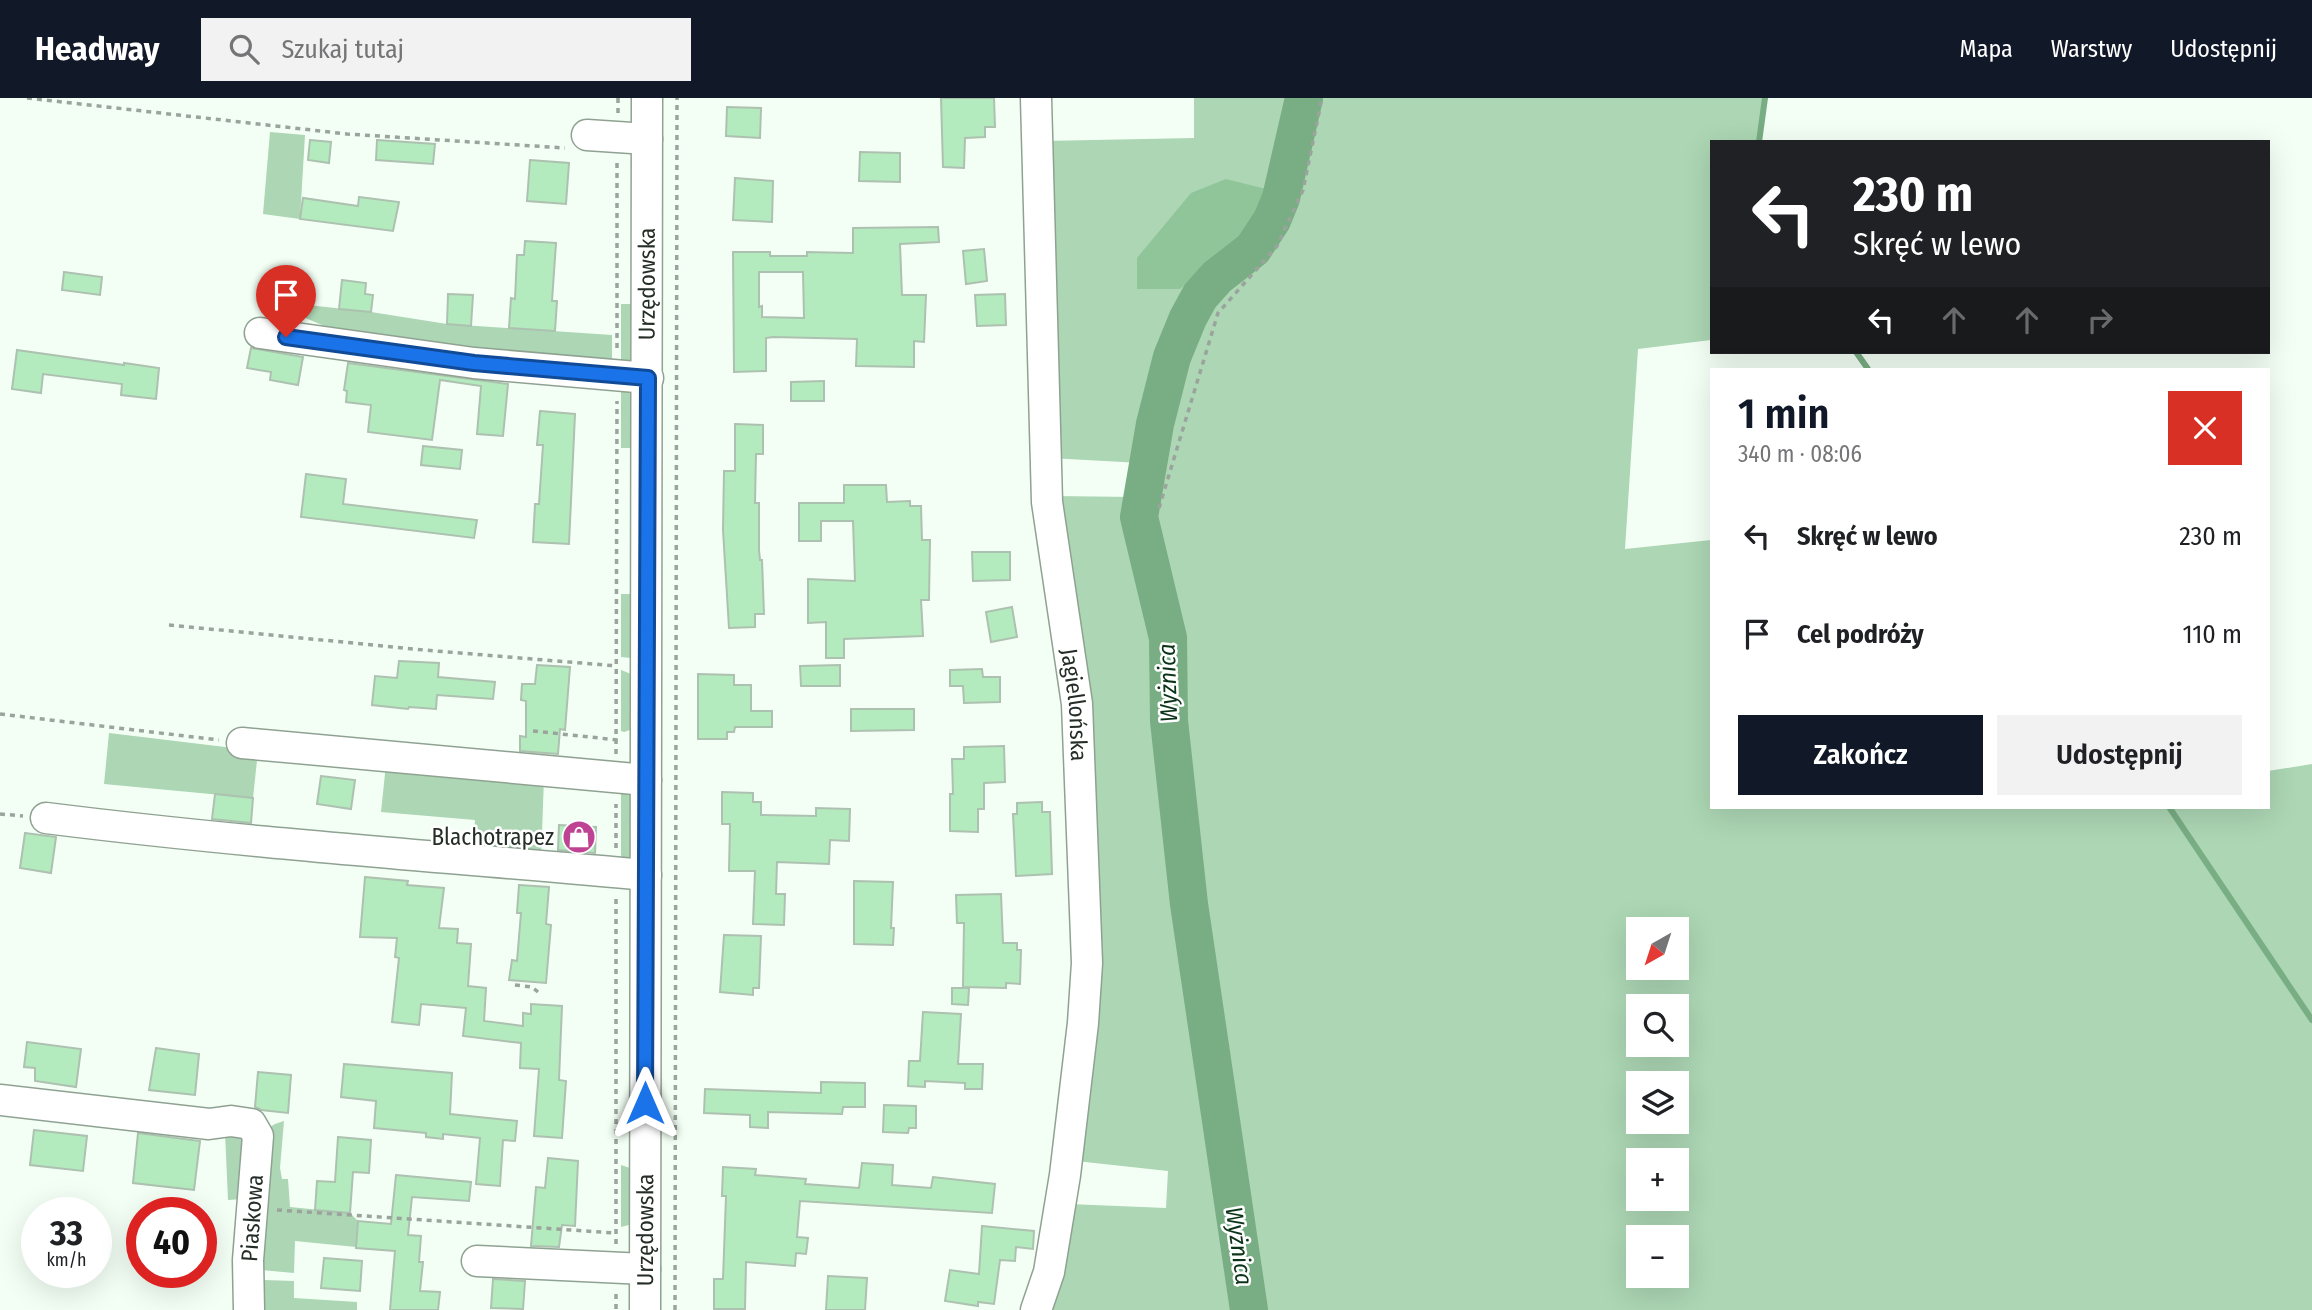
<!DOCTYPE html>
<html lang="pl">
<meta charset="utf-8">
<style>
:root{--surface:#fff;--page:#f2f2f2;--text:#202124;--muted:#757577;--accent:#111827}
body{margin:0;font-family:"Fira Sans Condensed",sans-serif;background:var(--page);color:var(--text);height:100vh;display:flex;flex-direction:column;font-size:26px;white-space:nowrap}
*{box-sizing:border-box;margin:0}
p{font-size:23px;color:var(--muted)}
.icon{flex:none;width:38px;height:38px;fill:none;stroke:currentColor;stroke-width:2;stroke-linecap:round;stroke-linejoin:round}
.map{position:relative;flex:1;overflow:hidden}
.sheet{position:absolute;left:1710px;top:270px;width:560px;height:441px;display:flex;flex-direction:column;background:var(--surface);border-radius:0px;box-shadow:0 7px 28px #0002}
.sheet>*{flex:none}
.banner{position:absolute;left:1710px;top:42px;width:560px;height:214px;border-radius:0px;box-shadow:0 7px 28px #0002;background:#202124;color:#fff;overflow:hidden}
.needle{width:46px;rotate:219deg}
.tools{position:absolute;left:1626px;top:819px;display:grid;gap:14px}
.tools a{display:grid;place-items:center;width:63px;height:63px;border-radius:0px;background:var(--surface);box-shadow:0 7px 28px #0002;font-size:35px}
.speed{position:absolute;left:21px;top:1099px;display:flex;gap:14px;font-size:35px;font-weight:700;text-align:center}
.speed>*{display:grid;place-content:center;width:91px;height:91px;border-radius:50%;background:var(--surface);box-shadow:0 7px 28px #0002;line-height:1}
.speed small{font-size:18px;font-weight:400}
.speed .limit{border:10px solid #d22;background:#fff;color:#111}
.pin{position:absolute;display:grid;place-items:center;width:60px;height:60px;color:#fff;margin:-72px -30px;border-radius:50% 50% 50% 0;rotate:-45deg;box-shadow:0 0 7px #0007}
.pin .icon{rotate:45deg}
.me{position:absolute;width:77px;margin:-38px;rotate:0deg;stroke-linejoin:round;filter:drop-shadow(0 0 5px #0008)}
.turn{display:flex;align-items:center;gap:24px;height:147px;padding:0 28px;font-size:32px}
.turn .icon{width:91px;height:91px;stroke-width:2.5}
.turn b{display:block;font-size:49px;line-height:60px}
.lanes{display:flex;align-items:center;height:66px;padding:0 28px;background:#0003;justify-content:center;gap:35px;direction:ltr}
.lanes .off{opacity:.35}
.round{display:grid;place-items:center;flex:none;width:74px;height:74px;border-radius:0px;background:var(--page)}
.overview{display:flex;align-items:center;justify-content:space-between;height:119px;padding:0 28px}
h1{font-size:42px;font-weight:600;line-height:52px;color:var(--accent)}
.primary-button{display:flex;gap:14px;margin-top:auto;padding:14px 28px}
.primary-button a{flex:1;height:80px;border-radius:0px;background:var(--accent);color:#fff;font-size:28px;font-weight:600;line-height:80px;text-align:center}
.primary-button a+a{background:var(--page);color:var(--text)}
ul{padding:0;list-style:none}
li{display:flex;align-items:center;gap:21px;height:98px;padding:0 28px}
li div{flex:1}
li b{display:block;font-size:26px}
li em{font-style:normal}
header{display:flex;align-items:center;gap:42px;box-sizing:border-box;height:98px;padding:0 35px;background:var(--accent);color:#fff}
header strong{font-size:33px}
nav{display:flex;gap:38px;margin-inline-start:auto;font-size:24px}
.search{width:490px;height:63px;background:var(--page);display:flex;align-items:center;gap:18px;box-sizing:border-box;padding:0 24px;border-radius:0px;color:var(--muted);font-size:26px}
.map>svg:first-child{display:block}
.green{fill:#acd6b4;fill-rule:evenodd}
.forest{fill:#90c59a}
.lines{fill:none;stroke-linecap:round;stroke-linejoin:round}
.stream{stroke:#79ad83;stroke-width:6}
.river{stroke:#79ad83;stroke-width:38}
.building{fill:#b4ebbe;stroke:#adc1b0;stroke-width:2;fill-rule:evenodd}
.minor-casing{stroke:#8fa292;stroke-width:33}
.path{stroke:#9aa49c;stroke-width:3.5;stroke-dasharray:5 5;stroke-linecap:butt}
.minor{stroke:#fff;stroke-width:30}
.route-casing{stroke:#114b97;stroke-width:18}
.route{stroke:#1a73e8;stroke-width:12}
.labels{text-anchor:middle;stroke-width:5;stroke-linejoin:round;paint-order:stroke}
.street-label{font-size:23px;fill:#252d27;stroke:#fff}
.poi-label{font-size:23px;fill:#252d27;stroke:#fff;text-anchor:end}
.water-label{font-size:24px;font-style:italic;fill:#0a3317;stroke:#fff}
</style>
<header>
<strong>Headway</strong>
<div class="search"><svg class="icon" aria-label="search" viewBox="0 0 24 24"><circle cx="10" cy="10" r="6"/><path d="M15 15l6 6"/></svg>Szukaj tutaj</div>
<nav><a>Mapa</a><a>Warstwy</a><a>Udostępnij</a></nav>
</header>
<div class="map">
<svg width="2312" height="1212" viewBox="0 0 2312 1212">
<rect width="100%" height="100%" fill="#f3fff5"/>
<!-- green -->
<g class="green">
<path d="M1194,0H1765L1759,44H1712L1711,242L1638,251L1625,451L1711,442L1712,709H2268V673L2312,666V1212H1047L1069,1106L1166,1110L1168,1073L1076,1063L1083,1002L1053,398L1136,399L1141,365L1049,360L1043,43L1194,40ZM1638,831H1676V870H1638ZM1638,908H1676V947H1638ZM1638,985H1676V1024H1638ZM1638,1062H1676V1101H1638ZM1638,1139H1676V1178H1638Z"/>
<path d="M270,34L305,37L300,121L263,116Z"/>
<path d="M263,202L371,214L447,226L612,237V272L362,244Z"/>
<path d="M621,206H631L630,270L621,271Z"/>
<path d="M621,284L631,285L630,350H621Z"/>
<path d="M621,496H631V560L621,559Z"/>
<path d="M621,572L631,576V629L630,632L624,634L621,633Z"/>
<path d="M109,635L258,653L253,700L104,686Z"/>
<path d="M386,666L544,680L541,761L472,755L475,722L381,714Z"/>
<path d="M621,688L631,693L632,764L621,767Z"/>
<path d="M284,1023L280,1070L282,1081H288L290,1109L350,1115L358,1123L356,1149L295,1143L294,1175L261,1172L265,1032L275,1026Z"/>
<path d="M225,1034L244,1035L243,1101L228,1102Z"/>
<path d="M621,1067L630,1070L629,1127L621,1129Z"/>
<path d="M264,1182L294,1183V1200L357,1204V1212H258V1187Z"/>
</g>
<!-- forest -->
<path class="forest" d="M1226,81L1266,91L1256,124L1180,191H1137V160L1191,95Z"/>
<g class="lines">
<!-- stream -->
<g class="stream">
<path d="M1759,44L1765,0"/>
<path d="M1856,254L1868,271"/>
<path d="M2169,709L2312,922"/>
</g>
<!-- river -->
<path class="river" d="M1249,1212L1189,806L1169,623L1168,540L1139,419L1155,326L1172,259L1188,220L1200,198L1217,179L1253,151L1272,122L1281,100L1304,0"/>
</g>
<!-- building -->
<g class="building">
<path d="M941,0H994L995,29H985V39L965,40L964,70L943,69Z"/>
<path d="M727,9L761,10L760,40L726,38Z"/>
<path d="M310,42L331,44L329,65L308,62Z"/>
<path d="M377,42L435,46L433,66L376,62Z"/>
<path d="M860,54L900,55V84L859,83Z"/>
<path d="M530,62L569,65L566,106L527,103Z"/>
<path d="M735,80L773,83L772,124L733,122Z"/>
<path d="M359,99L399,104L393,133L300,121L303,100L358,108Z"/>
<path d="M938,129L939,144L900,146L902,197H926L924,244L914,243V269L856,268L857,241L773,239L766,240V273L734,274L733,154H770V158H807V154L853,155V130ZM759,174H803L804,220L762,219V208L759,209Z"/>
<path d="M525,143L556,145L552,203H557L555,233L509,230L511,200L515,201L517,157H524Z"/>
<path d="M984,151L987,183L966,186L963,153Z"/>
<path d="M64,174L102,179L100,197L62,192Z"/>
<path d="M342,182L366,185L365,196L373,197L371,214L339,211Z"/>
<path d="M448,196L473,197L471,228L447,226Z"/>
<path d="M1005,196L1006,227L977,228L975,197Z"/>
<path d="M251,250L303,259L298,287L270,282L271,274L247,270Z"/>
<path d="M17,252L124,267V265L159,270L156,301L121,297L122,286L43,276L41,295L12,291Z"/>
<path d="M348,265L508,286L503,338L477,336L481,288L440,282L432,342L368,334L371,307L346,304L347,293L344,292Z"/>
<path d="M824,283V303H791V284Z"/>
<path d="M540,313L575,316L569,446L533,444L535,406H539L543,347H537Z"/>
<path d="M735,326L763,327V356H756L755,405H759V452L760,462H762L764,516H755V529L729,530L723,432L724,373H735Z"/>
<path d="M423,348L462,352L460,371L421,367Z"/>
<path d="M306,376L346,381L343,406L477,422L474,440L301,419Z"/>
<path d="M844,387H886L887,404L910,403V408H921L922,442H930L929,502H921L923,538L844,541V560H826V524L808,525V481L855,483L853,423H821V443H799V405H844Z"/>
<path d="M972,454H1010V482L973,483Z"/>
<path d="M1012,509L1017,539L991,544L986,514Z"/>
<path d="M399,563L439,565L438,579L495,584L493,601L437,597L436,611L409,609L408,611L372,607L375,578L397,580Z"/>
<path d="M537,567L570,569L565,632L560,631L558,656L520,653V638L526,639V603L521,602L522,586H535Z"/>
<path d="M840,567V588H801L800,568Z"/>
<path d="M982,571L983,579H1000V604L964,605L963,588H950V572Z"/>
<path d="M698,576L734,577V587H751V613H772V629H735L734,634H727V641H698Z"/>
<path d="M851,611H914V632L851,633Z"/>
<path d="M1004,648L1005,684L984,685V711H978V734L950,733V696H953L952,661H964V649Z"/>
<path d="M321,678L355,682L351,711L317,706Z"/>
<path d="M722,694L753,695V704H761V717L816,718V710L850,711L849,743L830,742L829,766L777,764L776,796H785L784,827L753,826L755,773H729L730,726H722Z"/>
<path d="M215,696L253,700L251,725L212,721Z"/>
<path d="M1042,704V714H1050L1052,776L1016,778L1013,716H1017V705Z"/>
<path d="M559,727L596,729L595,755L558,752Z"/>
<path d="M25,735L56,739L51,775L20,770Z"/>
<path d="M365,779L408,783L407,787L444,790L439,830L458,831L457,845L471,846L468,888L486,890L484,923L523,928V915L531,916V906L562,908L559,982L566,983L562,1040L534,1038L539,971L520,970L521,945L463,938L466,910L421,906L419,927L392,924L399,860L395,859L397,840L360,839Z"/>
<path d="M854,783L893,784L891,830H894L893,847L854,846Z"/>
<path d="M519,787L549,789L546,826L551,827L546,885L509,882L512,862L517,863L521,815H517Z"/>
<path d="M1001,796L1003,845H1017V852H1021L1020,886L1006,885V890L963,889L964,825H957L956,797Z"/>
<path d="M724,837L761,838L759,890H753V897L720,894Z"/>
<path d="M952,890H969L968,907L952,906Z"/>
<path d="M923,914L961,916L958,966H983L982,991H965V985L925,983V989L908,988L909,963H920Z"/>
<path d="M27,944L81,951L76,989L35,983V970L24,969Z"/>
<path d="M156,950L199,956L195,997L149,992Z"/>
<path d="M344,966L452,975L450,1016L517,1023L515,1043L503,1042L500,1088L476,1086L480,1040L443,1036V1041L426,1039V1035L374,1030L376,1003L341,999Z"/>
<path d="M258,974L291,977L288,1015L261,1012L255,1009Z"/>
<path d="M821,984L865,985V1009H843L842,1016L768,1014V1030L750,1029V1017L704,1015L705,991L821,995Z"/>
<path d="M884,1007L916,1008V1030H909L908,1035L883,1034Z"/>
<path d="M34,1032L87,1038L83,1073L30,1067Z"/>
<path d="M138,1035L200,1043L194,1092L133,1085Z"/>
<path d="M338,1039L371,1042L369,1075L353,1074L350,1115L315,1112L317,1083L335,1084Z"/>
<path d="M548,1060L578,1063L575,1128L562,1127L559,1149L531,1148L536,1089L545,1090Z"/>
<path d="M862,1065L893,1067L892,1087L931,1090L933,1079L995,1086L992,1115L800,1103L797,1139L808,1140L806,1156L796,1155L795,1168L746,1164L745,1211H714V1181H723L726,1098H722L723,1069L756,1071L755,1077L806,1081L805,1086L859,1090Z"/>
<path d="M396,1077L471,1084L469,1103L412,1099L408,1137L421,1138L419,1164H423L420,1193L440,1194L438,1212H390L395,1153L356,1150L358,1123L391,1126Z"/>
<path d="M982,1128L1034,1133L1033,1151L1016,1149L1015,1163L1000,1162L994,1206L978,1204V1208L945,1203L950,1172L979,1176Z"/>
<path d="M324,1160L362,1163L360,1193L321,1190Z"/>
<path d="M828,1178L867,1180L865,1212H826Z"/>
<path d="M493,1181L525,1183L523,1211L491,1210Z"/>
</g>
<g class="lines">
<defs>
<g id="minor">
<path id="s1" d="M1036,0L1047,404L1077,606L1087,865L1083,925L1065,1077L1049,1174L1036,1212"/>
<path d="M587,37L647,41"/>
<path d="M260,235L474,265L648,280"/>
<path d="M242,645L646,682"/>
<path d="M46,720C245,745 446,759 646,777"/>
<path d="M0,1002L209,1026L231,1023L251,1026L258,1038L248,1162L249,1212"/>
<path d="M477,1163L645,1171"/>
<path id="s2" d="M645,1212L647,0"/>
</g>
</defs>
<!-- minor casing -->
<use href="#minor" class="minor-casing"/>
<!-- path -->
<g class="path">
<path d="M27,0L347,36L565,50"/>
<path d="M618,15V0"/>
<path d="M617,65V253"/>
<path d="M1159,410L1218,215L1277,148L1303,92L1322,0"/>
<path d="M169,527L424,552L617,568"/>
<path d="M0,616L219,642"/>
<path d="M533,633L618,642"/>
<path d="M616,656L617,303"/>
<path d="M0,716L23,718"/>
<path d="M616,750V706"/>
<path d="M515,887L532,889L538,894"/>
<path d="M277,1112L615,1135"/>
<path d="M616,1146V800"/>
<path d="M616,1196V1212"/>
<path d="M675,1212L677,0"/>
</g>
<!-- minor -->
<use href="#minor" class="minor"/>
</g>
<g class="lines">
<defs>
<path id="route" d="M286,239L474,265L648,280L645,1005"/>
</defs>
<!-- route casing -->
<use href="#route" class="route-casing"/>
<!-- route -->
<use href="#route" class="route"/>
</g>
<!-- icons -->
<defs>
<symbol id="shop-disc" viewBox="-11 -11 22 22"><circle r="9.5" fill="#bf4393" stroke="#fff"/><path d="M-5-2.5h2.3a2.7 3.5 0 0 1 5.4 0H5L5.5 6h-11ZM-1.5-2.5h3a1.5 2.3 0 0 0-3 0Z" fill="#fff"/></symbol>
</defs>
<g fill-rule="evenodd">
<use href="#shop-disc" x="560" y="720" width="38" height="38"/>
</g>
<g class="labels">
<!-- street labels -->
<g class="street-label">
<text dy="8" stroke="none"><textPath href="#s2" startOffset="1026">Urzędowska</textPath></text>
<text dy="8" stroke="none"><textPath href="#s1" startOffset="609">Jagiellońska</textPath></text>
<text transform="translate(252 1120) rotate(-86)" y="8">Piaskowa</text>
<text dy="8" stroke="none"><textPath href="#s2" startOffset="80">Urzędowska</textPath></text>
</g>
<!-- poi labels -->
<g class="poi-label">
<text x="554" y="747">Blachotrapez</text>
</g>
<!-- water labels -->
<g class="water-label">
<text transform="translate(1168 585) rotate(-92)" y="8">Wyżnica</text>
<text transform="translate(1239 1148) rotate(82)" y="8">Wyżnica</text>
</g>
</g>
</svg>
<div class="tools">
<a><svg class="needle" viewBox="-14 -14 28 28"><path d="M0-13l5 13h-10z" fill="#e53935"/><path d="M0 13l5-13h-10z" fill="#757577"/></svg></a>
<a><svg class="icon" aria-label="search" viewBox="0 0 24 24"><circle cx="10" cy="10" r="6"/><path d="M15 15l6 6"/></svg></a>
<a><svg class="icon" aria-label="layers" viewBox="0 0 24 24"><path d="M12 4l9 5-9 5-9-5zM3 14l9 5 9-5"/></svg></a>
<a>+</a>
<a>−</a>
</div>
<div class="speed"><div>33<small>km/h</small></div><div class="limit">40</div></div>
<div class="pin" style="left:286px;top:239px;background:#d93025"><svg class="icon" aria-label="arrive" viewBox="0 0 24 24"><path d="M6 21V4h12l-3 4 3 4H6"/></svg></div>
<svg class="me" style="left:645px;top:1005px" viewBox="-20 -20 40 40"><path d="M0-17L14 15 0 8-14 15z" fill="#1a73e8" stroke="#fff" stroke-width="4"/></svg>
<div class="banner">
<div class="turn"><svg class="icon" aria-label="left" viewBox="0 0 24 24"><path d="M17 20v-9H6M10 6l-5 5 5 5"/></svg><div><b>230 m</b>Skręć w lewo</div></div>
<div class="lanes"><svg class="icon" aria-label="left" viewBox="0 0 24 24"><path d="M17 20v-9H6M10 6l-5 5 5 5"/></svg><svg class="icon off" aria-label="ahead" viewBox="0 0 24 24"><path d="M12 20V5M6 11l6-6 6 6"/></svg><svg class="icon off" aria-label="ahead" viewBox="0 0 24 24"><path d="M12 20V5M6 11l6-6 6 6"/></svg><svg class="icon off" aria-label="right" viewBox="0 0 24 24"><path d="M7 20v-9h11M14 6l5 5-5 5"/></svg></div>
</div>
<section class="sheet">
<div class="overview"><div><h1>1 min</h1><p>340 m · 08:06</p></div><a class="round" style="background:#d93025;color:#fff"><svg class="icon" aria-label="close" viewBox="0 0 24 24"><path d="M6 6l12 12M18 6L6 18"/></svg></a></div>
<ul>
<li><svg class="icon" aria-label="left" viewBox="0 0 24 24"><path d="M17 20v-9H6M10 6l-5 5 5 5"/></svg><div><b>Skręć w lewo</b></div><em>230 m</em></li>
<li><svg class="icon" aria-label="arrive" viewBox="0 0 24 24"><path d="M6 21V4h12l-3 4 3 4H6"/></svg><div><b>Cel podróży</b></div><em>110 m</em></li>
</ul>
<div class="primary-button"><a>Zakończ</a><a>Udostępnij</a></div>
</section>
</div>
